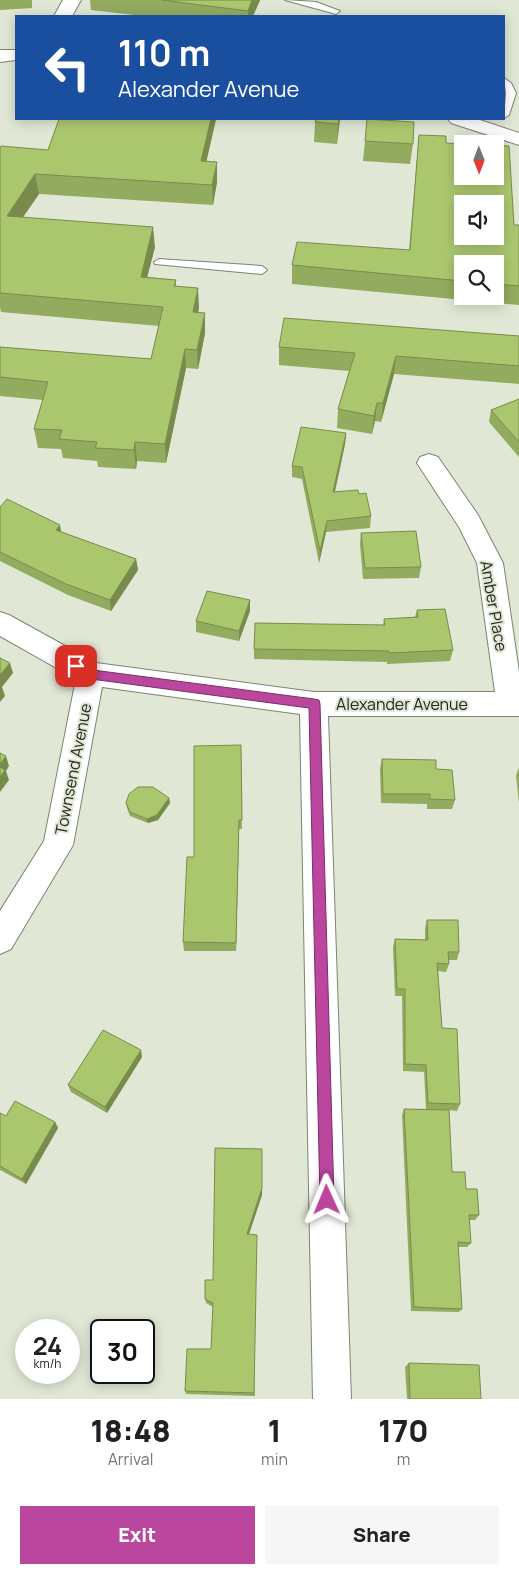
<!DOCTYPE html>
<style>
:root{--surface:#fff;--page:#f6f6f6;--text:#202124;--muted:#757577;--accent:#bb469e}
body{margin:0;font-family:Manrope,sans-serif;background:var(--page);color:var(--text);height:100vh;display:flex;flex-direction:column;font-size:19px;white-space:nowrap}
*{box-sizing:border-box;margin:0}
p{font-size:16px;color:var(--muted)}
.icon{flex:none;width:28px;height:28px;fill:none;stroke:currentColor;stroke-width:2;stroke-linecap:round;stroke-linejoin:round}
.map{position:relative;height:1399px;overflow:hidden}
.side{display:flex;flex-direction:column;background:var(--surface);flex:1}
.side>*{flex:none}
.top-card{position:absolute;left:15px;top:15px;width:490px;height:105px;border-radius:0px;box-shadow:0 2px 12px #0003;background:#1a4fa0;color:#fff;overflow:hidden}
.needle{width:32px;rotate:179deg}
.buttons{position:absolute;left:454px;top:135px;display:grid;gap:10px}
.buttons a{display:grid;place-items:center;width:50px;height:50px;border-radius:0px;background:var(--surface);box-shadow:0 2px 12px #0003;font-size:25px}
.speed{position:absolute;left:15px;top:1319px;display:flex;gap:10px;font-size:25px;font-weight:700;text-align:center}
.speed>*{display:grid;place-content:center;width:65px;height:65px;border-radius:50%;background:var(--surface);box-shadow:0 2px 12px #0003;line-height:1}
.speed small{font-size:12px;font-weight:400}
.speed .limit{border:2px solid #111;border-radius:8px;background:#fff;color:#111}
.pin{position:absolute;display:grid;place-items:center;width:42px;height:42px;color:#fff;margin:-21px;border-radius:10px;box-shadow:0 2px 8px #0006}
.me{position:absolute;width:55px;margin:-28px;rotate:359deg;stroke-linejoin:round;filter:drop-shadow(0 0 4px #0008)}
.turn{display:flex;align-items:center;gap:18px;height:105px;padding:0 20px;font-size:22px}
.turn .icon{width:65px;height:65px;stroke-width:2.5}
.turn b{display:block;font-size:35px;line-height:42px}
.eta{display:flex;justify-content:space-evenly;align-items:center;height:85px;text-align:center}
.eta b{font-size:30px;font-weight:800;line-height:35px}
.primary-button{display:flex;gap:10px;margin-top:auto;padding:10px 20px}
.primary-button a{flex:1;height:58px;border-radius:0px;background:var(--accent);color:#fff;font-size:20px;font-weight:800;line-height:58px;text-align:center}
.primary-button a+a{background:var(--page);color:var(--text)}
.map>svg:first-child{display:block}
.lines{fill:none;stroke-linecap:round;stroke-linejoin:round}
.service-casing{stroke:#7d8472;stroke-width:2}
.minor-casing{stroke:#7d8472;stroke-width:2}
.secondary-casing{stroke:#7d8472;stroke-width:2}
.service{fill:#fff;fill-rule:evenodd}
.minor{fill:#fff;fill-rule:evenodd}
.secondary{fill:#fff;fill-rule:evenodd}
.wall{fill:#93ab5f;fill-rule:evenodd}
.shaded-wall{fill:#788b4d}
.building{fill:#abc76e;stroke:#788b4d;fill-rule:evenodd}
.route{fill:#bb469e;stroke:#7a2e67}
.labels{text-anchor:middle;stroke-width:4;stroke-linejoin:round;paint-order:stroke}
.street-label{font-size:16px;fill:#252820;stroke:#e0e7d4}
</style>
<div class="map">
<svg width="519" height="1399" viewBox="0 0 519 1399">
<rect width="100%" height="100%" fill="#e0e7d4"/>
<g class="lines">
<defs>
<g id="service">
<path d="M285,0L316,2L340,11L336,14Z"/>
<path d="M504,78L511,83L516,93L509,115L504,118L506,93Z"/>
<path d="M159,259L262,266L267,270L262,274L155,264L154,262Z"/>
</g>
<g id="minor">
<path d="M63,0H81L72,16H54Z"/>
<path d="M429,454L438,457L478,515L503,563L519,672V716H328L351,1399H313L300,714L102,687L73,845L11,949L0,954V911L44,841L76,679L0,636V612L9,615L96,663L314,692H495L477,563L459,527L417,463L420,457Z"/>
</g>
<g id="secondary">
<path d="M0,50H16V60L0,62Z"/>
<path d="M448,119H477L519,133V145L451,123Z"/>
</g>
</defs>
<!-- service casing -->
<use href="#service" class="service-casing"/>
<!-- minor casing -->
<use href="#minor" class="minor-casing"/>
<!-- secondary casing -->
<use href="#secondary" class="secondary-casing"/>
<!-- service -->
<use href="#service" class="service"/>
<!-- minor -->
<use href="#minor" class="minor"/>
<!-- secondary -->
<use href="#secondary" class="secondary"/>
</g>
<!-- wall -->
<g class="wall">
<path d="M0,0H32V8L0,10Z"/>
<path d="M90,0H260L253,16H143L91,10Z"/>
<path d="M59,119H216L206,162L217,182L213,205L39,194L23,217L155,247L147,277L176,280V287L199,308L198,313H205V333L198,369L186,368L166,463L137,461L136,469L98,467L97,461L63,458L61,449L38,448L34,429L43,400L0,396V347L151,359L159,326L1,312L0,307V149L48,150Z"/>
<path d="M340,119L337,144L314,142L315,122Z"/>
<path d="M419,135L446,143L514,225H519V305L292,284V265L409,250ZM462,264H495V296H462Z"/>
<path d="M365,141L413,144L410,164L363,161Z"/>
<path d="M519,336V384L394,374L381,422L375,421L372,434L337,428L338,409L349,371L279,365V347Z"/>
<path d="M519,399V457L489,422L491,410Z"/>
<path d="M346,433L345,444L335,492L359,494L371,516L370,528L326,532L319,563L302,479L292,477V466Z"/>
<path d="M0,507L61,532L136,559L138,570L111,611L68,595L0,561Z"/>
<path d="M361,533L421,567L419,578L363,579L360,544Z"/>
<path d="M250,600V611L239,641L196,632V621Z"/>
<path d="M417,610L453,650L450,661L387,664V662L254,659V649L383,625L384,619L415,617Z"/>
<path d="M241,745L242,829H239L236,951H184L183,942L194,857Z"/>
<path d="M382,759L436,769L455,800L452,809H427V804L381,803L380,769Z"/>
<path d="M519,767V803L516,776Z"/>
<path d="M169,798L170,803L158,820L148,823L130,816L127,808L126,803Z"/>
<path d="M427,920L459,952L457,960H448L449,964L446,972L438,971L442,1028L460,1104L457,1111L449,1110L452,1172L466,1189L479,1215L475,1220H469L471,1243L467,1247H458L462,1309L459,1312L411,1311L402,1115L404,1109H426L424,1072L403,1071L402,996H395L393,947L395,939L425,940V928Z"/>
<path d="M142,1057L107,1113L71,1092L68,1085Z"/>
<path d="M0,1113L6,1116L55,1122L58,1128L26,1184L0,1170Z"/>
<path d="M262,1195L249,1234L255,1396L186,1394L185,1391L211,1349L213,1307L206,1303L205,1299L213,1280Z"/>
<path d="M409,1363L481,1399H407L405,1367Z"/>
</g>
<!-- shaded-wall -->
<g class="shaded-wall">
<path d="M252,0H260L253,16H248V11Z"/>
<path d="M211,119H216L202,181L201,161Z"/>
<path d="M339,119H340L337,144L338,124Z"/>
<path d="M217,162V182L213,205L212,185Z"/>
<path d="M35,174L39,194L10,236L7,216Z"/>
<path d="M153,227L155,247L142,297L141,277Z"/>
<path d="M198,288L199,308L194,332L193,312Z"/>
<path d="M205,313V333L198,369L197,350Z"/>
<path d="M185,349L186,368L166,463L165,444Z"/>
<path d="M396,356L394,374L381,422L383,403Z"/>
<path d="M377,403L375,421L372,434L374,416Z"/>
<path d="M346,433L345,444L332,504L333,492Z"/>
<path d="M135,442L137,461L136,469L134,450Z"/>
<path d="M327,521L326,532L319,563L320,551Z"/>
<path d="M60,525L62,536L56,530Z"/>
<path d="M136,559L138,570L111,611L110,600Z"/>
<path d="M250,600V611L239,641V631Z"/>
<path d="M10,663L13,673L2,687L5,696L0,702V675Z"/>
<path d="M6,756L9,766L6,771L9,780L0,792V764Z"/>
<path d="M169,798L170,803L158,820L148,823L147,819Z"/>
<path d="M239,820V829L236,951V943Z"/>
<path d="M141,1050L142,1057L107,1113L105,1107Z"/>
<path d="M55,1122L58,1128L26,1184L22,1179Z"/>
<path d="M262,1188V1195L247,1240V1234Z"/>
</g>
<!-- building -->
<g class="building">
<path d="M162,0H252L248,11Z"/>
<path d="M59,119H211L201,161L217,162L212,185L35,174L7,216L153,227L141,277L176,280L174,286L198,288L193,312L205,313L197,350L185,349L165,444L135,442L134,450L95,448L97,442L59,439L62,430L34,429L48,382L0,377V347L151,359L163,307L0,293V149L1,146L48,150Z"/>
<path d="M316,119H339L338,124L315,122Z"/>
<path d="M367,119L414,122L413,144L365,141Z"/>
<path d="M419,135L446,136V143L462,144V176H495V145L509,146L514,225H519V286L495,284V264H462V281L292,265L297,242L410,250ZM462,204H495V236H462Z"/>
<path d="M284,318L519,336V366L396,356L383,403H377L374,416L338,409L355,353L279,347Z"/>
<path d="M519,399V442L491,410Z"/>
<path d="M301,427L346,433L333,492L358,490L359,494L366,493L371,516L327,521L320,551L302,467L292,466Z"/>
<path d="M7,499L60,525L56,530L136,559L110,600L66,584L0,552V507Z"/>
<path d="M416,531L421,567L365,568L361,533Z"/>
<path d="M207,591L250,600L239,631L196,621Z"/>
<path d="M445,609L453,650L389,653V651L254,649L255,623L385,625L384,619L418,617L417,610Z"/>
<path d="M0,658L10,663L0,675Z"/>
<path d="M241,745L242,820H239L236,943L183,942L187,857H194V746Z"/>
<path d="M0,753L6,756L0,764Z"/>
<path d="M382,759L436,760V769L452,770L455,800L430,799V794H383Z"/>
<path d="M0,767L5,770L0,777Z"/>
<path d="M138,787H153L169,798L157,815L147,819L130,812L126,803L129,794Z"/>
<path d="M427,920H458L459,952H448L449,964L437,963L442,1028L457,1029L460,1104L428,1103L426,1065L405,1064V989H397L395,939L428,940Z"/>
<path d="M103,1030L141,1050L105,1107L68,1085Z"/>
<path d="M15,1101L55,1122L22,1179L0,1166V1113L6,1116Z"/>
<path d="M404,1109L449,1110L452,1172H465L466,1189H477L479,1215H469L471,1243L458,1242L462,1309L414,1307Z"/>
<path d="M215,1148L262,1149V1188L247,1234L257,1235L254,1393L185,1391L187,1349H211L213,1303L205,1299V1280H213Z"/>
<path d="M409,1363L479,1365L481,1399H410Z"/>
</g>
<!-- route -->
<path class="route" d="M76,661L93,670L314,699L319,700L320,704L334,1200L332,1205L327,1208L322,1205L320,1200L309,708L91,679L72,669L71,666Z"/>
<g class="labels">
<!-- street labels -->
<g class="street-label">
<text transform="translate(494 606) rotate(80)" y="6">Amber Place</text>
<text x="402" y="710">Alexander Avenue</text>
<text transform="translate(73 769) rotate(-79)" y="6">Townsend Avenue</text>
</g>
</g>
</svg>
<div class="buttons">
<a><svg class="needle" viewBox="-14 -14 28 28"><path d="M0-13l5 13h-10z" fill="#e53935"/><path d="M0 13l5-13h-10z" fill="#757577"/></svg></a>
<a><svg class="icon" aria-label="sound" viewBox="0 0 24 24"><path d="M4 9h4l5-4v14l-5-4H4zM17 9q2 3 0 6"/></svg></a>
<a><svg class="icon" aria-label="search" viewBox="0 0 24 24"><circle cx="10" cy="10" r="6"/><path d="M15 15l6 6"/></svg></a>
</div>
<div class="speed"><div>24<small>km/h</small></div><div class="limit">30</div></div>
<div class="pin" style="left:76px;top:666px;background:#d93025"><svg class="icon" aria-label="arrive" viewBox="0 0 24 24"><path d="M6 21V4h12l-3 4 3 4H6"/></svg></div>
<svg class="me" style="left:327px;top:1200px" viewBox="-20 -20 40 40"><path d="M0-17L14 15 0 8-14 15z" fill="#bb469e" stroke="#fff" stroke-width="4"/></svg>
<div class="top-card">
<div class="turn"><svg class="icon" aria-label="left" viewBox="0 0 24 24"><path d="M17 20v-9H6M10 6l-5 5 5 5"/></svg><div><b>110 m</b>Alexander Avenue</div></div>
</div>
</div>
<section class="side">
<div class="eta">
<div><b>18:48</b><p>Arrival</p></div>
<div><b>1</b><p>min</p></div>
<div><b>170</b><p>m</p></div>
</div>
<div class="primary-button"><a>Exit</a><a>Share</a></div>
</section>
